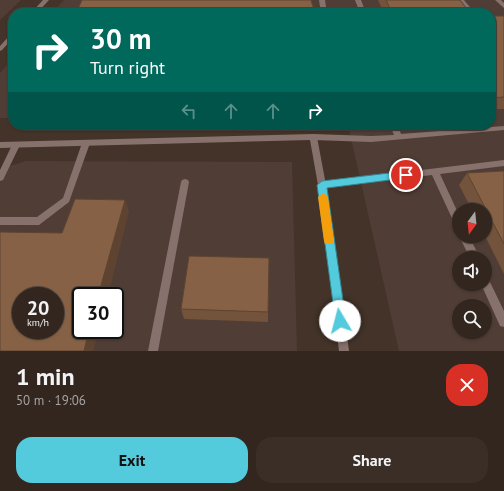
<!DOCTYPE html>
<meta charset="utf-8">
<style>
:root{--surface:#32261e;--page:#3a2e27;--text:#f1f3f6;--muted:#a8a5a4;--line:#4d433c;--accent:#54cadd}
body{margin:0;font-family:"PT Sans",sans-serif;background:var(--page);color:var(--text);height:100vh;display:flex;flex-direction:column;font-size:15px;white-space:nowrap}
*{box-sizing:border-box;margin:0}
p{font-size:13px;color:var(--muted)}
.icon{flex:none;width:22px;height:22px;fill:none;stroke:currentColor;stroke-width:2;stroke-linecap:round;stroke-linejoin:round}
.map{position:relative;height:351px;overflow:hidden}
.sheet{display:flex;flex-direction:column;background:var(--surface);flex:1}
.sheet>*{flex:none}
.guide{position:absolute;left:8px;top:8px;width:488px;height:122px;border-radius:16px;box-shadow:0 1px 3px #0004,0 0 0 1px var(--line);background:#00695c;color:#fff;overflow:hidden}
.needle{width:26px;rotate:195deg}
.controls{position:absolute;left:452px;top:203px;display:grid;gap:8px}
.controls a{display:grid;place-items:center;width:40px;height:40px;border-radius:50%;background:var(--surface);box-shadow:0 1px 3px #0004,0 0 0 1px var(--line);font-size:20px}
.speed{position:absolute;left:12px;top:287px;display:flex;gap:8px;font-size:20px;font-weight:700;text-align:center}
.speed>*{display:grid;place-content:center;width:52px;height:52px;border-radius:50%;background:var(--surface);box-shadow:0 1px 3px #0004,0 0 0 1px var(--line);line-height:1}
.speed small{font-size:10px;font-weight:400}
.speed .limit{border:2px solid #111;border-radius:6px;background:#fff;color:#111}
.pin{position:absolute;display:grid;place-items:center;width:34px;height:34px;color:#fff;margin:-17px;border:2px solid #fff;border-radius:50%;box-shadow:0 1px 4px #0007}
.me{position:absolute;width:44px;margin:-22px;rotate:352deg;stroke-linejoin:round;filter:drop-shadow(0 0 3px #0008)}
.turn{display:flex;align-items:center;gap:14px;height:84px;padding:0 16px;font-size:18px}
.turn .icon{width:52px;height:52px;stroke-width:2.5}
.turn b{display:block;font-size:28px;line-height:34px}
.lanes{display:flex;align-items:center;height:38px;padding:0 16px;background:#0003;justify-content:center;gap:20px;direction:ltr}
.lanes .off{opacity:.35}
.round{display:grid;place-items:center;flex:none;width:42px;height:42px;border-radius:16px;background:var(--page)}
.summary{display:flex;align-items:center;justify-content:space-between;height:68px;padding:0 16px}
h1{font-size:24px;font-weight:700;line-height:30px}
.button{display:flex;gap:8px;margin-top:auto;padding:8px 16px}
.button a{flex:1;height:46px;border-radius:16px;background:var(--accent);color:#111;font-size:16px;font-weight:700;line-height:46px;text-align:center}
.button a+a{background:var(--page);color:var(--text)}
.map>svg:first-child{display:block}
.industrial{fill:#503d35;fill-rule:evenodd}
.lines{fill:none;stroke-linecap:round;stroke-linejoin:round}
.lane{fill:#87716c;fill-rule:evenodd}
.street{fill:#87716c;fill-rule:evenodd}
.wall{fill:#73533b}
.shaded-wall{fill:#5e4430}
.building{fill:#866145;stroke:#5e4430;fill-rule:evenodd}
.route{fill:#54cadd;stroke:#378390}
.slow{fill:#f59e0b}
</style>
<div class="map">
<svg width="504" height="351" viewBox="0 0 504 351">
<rect width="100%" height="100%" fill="#433328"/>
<!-- industrial -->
<g class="industrial">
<path d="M0,0H21L0,20Z"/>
<path d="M64,0H504V351H399L348,125H491V13H52ZM459,210H485V236H459ZM459,258H485V284H459ZM459,306H485V332H459Z"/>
<path d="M13,58V118H0V73Z"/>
<path d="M26,161L292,162L297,351H0V169ZM21,296H55V330H21ZM81,296H115V330H81Z"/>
</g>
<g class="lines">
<!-- lane -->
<g class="lane">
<path d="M319,0H325L327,13H321Z"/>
<path d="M355,0H361L366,13H360Z"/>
<path d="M458,0H464L475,13H469Z"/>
<path d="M495,0H501L504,3V8Z"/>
<path d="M390,125H398L401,134L504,126V130L371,142L313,140L309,137L313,134L371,136L394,135Z"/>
<path d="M86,140L90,143L69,202L39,225H0V217H37L63,198L82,143Z"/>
<path d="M16,142L20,145L3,180L0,181V170L13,143Z"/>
<path d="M504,160V166L440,174L459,215V228L456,227L432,175L322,188L319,187L318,185L319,183L322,182Z"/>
<path d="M185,179L188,180L189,182L158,351H148L181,182L182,180Z"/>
<path d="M459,236H469L480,258H470Z"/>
<path d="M485,276L488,278L504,311V327L500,326L481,284H485Z"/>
</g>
<!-- street -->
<g class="street">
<path d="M43,0H49L37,13H31Z"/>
<path d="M13,33V38L2,50L0,51V46L11,34Z"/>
<path d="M313,134L317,137L326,185L349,351H339L318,185L310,140L0,148V142Z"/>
</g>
</g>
<!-- wall -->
<g class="wall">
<path d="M378,0H460L470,13H384Z"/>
<rect x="491" y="16" width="13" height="93"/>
<path d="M504,171V274L485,236V210H472L459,185L467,173Z"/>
<path d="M181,309L268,312V322L184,319Z"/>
</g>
<!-- shaded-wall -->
<g class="shaded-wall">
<path d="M125,200L129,211L108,296H98Z"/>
<path d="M89,330H99L93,351H84Z"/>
</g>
<!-- building -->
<g class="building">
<path d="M82,0H311L315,13H76Z"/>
<path d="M386,0H460L470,13H392Z"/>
<path d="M491,16H504V97L491,98Z"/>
<path d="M504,171V244L467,173Z"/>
<path d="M75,199L125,200L98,296H81V330H89L84,351H0V232L62,233ZM21,296H55V330H21Z"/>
<path d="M189,256L269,258L268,312L181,309Z"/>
</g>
<!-- route -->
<path class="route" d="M406,171L411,175L406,178L327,188L346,321L344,325L340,327L336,325L317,185L322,181Z"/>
<!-- slow -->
<path class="slow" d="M323,193L328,197L334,241L333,244H325L324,241L318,197Z"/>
</svg>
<div class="controls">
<a><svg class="needle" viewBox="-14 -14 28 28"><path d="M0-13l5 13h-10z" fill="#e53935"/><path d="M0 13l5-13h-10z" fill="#a8a5a4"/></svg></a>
<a><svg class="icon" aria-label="sound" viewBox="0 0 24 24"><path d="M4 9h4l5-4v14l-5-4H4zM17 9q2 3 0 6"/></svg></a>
<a><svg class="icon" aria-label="search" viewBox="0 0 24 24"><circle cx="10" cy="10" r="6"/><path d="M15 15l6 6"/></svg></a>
</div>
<div class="speed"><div>20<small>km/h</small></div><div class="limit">30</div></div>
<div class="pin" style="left:406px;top:175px;background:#d93025"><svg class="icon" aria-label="arrive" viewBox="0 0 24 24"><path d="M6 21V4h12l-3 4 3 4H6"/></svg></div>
<svg class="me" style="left:340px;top:321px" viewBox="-20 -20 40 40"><circle r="19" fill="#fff"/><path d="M0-13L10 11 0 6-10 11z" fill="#54cadd"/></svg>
<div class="guide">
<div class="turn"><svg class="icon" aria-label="right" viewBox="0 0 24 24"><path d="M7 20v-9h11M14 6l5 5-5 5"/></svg><div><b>30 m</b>Turn right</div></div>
<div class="lanes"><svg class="icon off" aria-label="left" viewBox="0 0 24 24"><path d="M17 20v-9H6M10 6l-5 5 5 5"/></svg><svg class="icon off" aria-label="ahead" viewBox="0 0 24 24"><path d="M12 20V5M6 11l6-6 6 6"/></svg><svg class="icon off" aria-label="ahead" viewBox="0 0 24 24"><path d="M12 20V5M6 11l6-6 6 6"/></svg><svg class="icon" aria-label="right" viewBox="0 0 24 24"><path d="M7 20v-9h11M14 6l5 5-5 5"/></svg></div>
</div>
</div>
<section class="sheet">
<div class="summary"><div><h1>1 min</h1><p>50 m · 19:06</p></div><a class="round" style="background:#d93025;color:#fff"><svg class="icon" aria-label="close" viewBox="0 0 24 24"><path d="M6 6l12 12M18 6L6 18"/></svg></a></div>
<div class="button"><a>Exit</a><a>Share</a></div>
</section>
